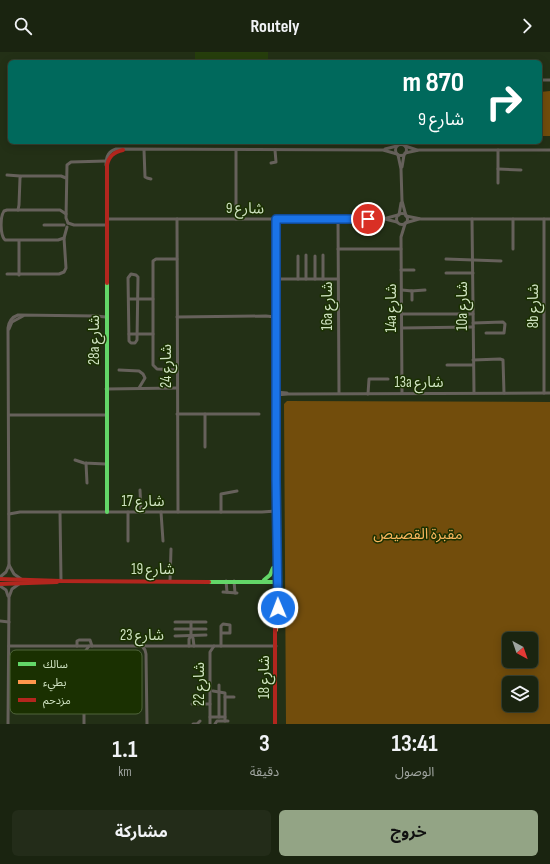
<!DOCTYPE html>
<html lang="ar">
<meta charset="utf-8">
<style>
:root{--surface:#1a2410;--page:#232c19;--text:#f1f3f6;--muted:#9fa49f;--line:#384130;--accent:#93a485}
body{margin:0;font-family:"Sofia Sans Condensed","Noto Sans Arabic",sans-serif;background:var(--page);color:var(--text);direction:rtl;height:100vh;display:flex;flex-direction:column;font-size:15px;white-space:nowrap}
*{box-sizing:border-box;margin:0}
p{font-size:13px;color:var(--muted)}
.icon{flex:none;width:22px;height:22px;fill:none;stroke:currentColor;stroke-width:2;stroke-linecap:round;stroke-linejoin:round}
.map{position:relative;height:672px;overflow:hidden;direction:ltr}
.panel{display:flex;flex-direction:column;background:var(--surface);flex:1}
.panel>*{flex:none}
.banner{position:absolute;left:8px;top:8px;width:534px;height:84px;border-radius:6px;box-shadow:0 2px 10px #0003,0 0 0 1px var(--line);direction:rtl;background:#00695c;color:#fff;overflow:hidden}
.needle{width:26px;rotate:140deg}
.tools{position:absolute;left:502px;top:580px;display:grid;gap:8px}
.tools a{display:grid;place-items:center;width:36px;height:36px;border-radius:6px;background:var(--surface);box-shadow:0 2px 10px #0003,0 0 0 1px var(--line);font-size:20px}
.pin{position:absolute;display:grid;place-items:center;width:34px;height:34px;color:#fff;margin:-17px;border:2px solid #fff;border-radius:50%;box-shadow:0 1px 4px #0007}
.me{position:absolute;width:44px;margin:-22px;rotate:359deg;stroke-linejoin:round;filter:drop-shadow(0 0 3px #0008)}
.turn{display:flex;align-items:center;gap:14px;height:84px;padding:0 12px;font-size:18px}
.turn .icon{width:52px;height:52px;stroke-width:2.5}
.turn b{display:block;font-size:28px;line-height:34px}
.eta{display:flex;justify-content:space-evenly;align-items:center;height:68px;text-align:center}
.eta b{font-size:24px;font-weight:700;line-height:28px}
.action{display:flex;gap:8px;margin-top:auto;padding:8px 12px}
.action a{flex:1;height:46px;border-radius:6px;background:var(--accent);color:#111;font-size:16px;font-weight:700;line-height:46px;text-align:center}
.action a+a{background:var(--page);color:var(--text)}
header{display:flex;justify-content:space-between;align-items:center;height:52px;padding:0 12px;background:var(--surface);font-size:18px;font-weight:700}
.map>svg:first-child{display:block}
.built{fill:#263e0c}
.green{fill:#724d0c;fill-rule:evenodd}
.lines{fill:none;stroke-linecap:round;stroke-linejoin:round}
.street{stroke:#66615b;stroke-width:3}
.fast{stroke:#63d668;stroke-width:4}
.slow{stroke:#ff974d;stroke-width:4}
.jam{stroke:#b3261e;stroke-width:4}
.route-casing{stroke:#114b97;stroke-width:10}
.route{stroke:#1a73e8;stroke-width:7}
.labels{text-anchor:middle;stroke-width:3;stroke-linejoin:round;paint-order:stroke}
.street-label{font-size:15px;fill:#cfe2c1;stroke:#1a3001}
.park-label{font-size:15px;fill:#f8b55c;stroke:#1a3001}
.key{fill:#1a3001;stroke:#50653b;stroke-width:1}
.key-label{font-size:11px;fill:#cfe2c1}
</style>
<header><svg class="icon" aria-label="forward" viewBox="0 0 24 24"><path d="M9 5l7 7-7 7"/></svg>Routely<svg class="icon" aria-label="search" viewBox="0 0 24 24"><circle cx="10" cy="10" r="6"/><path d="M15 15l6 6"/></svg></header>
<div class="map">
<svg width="550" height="672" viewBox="0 0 550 672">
<rect width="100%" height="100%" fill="#233016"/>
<!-- built -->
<rect class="built" x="195" y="0" width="73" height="10"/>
<!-- green -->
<g class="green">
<path d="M550,39V84H540V40Z"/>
<path d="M287,349L550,350V672H286L284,352ZM509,587H531V609H509ZM509,631H531V653H509Z"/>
</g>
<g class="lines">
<!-- street -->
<g class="street">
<path d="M540,28H550"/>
<circle cx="401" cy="98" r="5.5"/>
<path d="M405,94L417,98"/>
<path d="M385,97L397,94"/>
<path d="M144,98L145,125L147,126L151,127"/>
<path d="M236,98V167"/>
<path d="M498,98V131"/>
<path d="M405,101L419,98H550"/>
<path d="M398,103L401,117L402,149L406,164"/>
<path d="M271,111L276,110L275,98"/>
<path d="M106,113C106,105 108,99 116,97L383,98L397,102"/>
<path d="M402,115L404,103"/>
<path d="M498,117L521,118"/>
<path d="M7,123L20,124"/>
<path d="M18,158L19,153L20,126L21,124H61L66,126"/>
<circle cx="402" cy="167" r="5.5"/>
<path d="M399,163L401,151"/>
<path d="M406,164L421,167H550"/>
<path d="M107,167H383L398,163"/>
<path d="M177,167L178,460"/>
<path d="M338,167L339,341"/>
<path d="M385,167L397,170"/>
<path d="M472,167L474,341"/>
<path d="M544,167V341"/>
<path d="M68,171L66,166L67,113L71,110L106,109"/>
<path d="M68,171L74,173H107"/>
<path d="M405,171L419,167"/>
<path d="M44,173H64"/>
<path d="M64,186L58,188H5C0,183 0,165 4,159L7,158H60L66,162"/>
<path d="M19,189V223"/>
<path d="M338,197H401"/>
<path d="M513,197V167"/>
<path d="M306,203V227"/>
<path d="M323,203V227"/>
<path d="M298,204V227"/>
<path d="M315,204V227"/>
<path d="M177,207H156L153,209V313L157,317L177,318"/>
<path d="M446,207L501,209"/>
<path d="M401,218H414"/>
<path d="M446,221H473"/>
<path d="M7,222H59L64,220L66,216L64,186L67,175"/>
<path d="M131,222L136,223L138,225L137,288L135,291H131L129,289L128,226Z"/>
<path d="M275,227H338"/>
<path d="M402,238L412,239V248"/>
<path d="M411,239L425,238"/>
<path d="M129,247H153"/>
<path d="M402,262H473"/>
<path d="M177,265L266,264L275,265"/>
<path d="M473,271L503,270L505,272L504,281H486"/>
<path d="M402,276L473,275"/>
<path d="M9,277L12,270L23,264"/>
<path d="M129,282H153"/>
<path d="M473,308L500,307L503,308L504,341"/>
<path d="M447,313H473"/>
<path d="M119,318L139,319L143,322L145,326L139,336"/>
<path d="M106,337L177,336"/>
<path d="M275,340L287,341"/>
<path d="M402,341L401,185L405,172"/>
<path d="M368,342L369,327H388"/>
<path d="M275,343L288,342L550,341"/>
<path d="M177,362H259"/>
<path d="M9,363H106"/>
<path d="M205,395V362"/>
<path d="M75,408L84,411L106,412"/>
<path d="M86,411L87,431"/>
<path d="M140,438L141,460"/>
<path d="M60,460L61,529"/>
<path d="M128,460V489"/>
<path d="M161,460L163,489"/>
<path d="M221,460V442L237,439"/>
<path d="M9,462L20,460H262L276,459"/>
<path d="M9,513L14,522L21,527"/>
<path d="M0,525L6,520L9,513L8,276C9,269 12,265 18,263L96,264L106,265"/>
<path d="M170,529L171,497"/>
<path d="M226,529L227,540"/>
<path d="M234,529L235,541"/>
<path d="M0,534L6,538L8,544"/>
<path d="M223,540L237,541"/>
<path d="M0,569L9,570"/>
<path d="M175,570H206"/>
<path d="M175,577H206"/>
<path d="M175,584L206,583"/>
<path d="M191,584L193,586L194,594"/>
<path d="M9,594H276"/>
<path d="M77,594V589L79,588H90L92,594"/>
<path d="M142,594L145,598L146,602L147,672"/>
<path d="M189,594V587L191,584V570"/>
<path d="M221,594C221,588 221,581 221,575V574L223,572L230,573V581H221"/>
<path d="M213,639L225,641V669"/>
<path d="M225,645H234"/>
<path d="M192,652H210"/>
<path d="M210,665H225"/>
<path d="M219,665V633"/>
<path d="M8,672L9,545L12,537L19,532"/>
<path d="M84,672V601L89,594"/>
<path d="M193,672H197L200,669"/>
<path d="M210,672V600L214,594"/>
<path d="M215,672L217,669H228"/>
</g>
<!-- fast -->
<g class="fast">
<path d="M276,167V278"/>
<path d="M107,231V460"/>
<path d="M264,528L270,523L273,516"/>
<path d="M209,530H278"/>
</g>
<!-- slow -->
<path class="slow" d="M276,278V428L278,556L276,578"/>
<!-- jam -->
<g class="jam">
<path d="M107,231V113C109,104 114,100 123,98"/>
<path d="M275,495V672"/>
<path d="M0,527L61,529L209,530"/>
<path d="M0,532L57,530"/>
</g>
</g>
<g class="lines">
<defs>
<path id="route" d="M278,556L276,428V167H368"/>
</defs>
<!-- route casing -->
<use href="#route" class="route-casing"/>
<!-- route -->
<use href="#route" class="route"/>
</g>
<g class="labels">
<!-- street labels -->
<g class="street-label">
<text transform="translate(245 156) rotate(1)" y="5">شارع 9</text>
<text transform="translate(327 254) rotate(-90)" y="5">16a شارع</text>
<text transform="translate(462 254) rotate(-90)" y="5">10a شارع</text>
<text transform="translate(533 254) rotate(-90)" y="5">8b شارع</text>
<text transform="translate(391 256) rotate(-90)" y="5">14a شارع</text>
<text transform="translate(94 288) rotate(-90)" y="5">28a شارع</text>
<text transform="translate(166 314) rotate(-90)" y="5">شارع 24</text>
<text x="419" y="335">13a شارع</text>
<text x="143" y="454">شارع 17</text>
<text x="153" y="522">شارع 19</text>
<text x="142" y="588">شارع 23</text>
<text transform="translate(264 625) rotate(-90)" y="5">شارع 18</text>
<text transform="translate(199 632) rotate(-90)" y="5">شارع 22</text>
</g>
<!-- park labels -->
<g class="park-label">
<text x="418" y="487">مقبرة القصيص</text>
</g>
</g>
<!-- legend -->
<rect x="10" y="598" width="132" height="64" rx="6" class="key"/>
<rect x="18" y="610" width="18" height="4" fill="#63d668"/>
<rect x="18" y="628" width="18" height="4" fill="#ff974d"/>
<rect x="18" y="646" width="18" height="4" fill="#b3261e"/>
<g class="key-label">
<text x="43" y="616">سالك</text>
<text x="43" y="634">بطيء</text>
<text x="43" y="652">مزدحم</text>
</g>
</svg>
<div class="tools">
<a><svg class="needle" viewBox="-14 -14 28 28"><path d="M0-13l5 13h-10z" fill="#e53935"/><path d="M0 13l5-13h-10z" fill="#9fa49f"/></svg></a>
<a><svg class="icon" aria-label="layers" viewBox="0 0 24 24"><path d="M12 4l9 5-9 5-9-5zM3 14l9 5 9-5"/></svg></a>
</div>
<div class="pin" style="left:368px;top:167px;background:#d93025"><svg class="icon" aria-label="arrive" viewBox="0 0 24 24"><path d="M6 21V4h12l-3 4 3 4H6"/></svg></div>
<svg class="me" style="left:278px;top:556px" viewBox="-20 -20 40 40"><circle r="17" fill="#1a73e8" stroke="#fff" stroke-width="3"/><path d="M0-11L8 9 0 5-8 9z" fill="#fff"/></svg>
<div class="banner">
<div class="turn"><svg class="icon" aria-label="right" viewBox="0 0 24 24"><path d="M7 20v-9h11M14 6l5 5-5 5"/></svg><div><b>870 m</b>شارع 9</div></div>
</div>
</div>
<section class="panel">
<div class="eta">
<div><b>13:41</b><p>الوصول</p></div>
<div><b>3</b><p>دقيقة</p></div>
<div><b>1.1</b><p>km</p></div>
</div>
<div class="action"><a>خروج</a><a>مشاركة</a></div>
</section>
